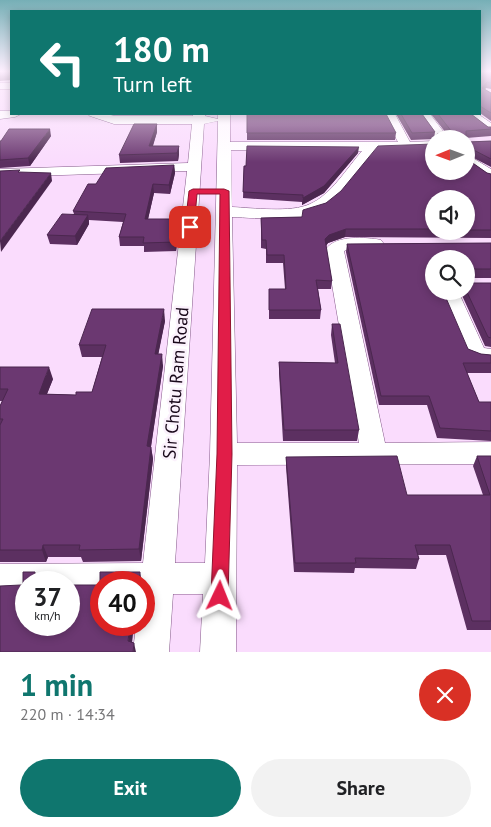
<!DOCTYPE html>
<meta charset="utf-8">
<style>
:root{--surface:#fff;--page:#f2f2f2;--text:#202124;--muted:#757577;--accent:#0f766e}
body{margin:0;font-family:"PT Sans",sans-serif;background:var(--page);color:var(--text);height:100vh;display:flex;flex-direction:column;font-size:19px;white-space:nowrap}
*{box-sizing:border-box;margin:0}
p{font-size:16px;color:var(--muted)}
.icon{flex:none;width:28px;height:28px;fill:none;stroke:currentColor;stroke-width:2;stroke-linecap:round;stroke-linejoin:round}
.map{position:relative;height:652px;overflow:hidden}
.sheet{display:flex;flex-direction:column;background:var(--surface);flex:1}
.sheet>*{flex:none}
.banner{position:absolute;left:10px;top:10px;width:471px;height:105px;border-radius:0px;box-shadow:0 2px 8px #0003;background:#0f766e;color:#fff;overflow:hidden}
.needle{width:32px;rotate:269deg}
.buttons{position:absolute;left:425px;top:130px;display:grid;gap:10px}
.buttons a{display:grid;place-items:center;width:50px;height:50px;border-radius:50%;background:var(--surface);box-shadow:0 2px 8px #0003;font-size:25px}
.speed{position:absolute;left:15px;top:571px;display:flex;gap:10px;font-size:25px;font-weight:700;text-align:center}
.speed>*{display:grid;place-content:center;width:65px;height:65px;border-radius:50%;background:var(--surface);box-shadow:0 2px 8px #0003;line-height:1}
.speed small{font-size:12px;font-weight:400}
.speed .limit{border:8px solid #d22;background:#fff;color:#111}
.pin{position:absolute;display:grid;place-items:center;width:42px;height:42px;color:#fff;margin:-21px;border-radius:10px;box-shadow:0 2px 8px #0006}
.me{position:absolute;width:55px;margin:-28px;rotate:2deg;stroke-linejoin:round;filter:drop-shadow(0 0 4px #0008)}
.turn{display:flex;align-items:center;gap:18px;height:105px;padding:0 20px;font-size:22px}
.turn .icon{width:65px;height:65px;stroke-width:2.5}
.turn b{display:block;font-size:35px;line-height:42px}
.round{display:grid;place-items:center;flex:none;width:52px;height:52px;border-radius:26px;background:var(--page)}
.headline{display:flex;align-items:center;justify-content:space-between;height:85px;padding:0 20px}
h1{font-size:30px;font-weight:600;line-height:38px;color:var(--accent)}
.cta{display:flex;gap:10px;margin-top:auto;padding:10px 20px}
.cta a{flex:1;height:58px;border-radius:30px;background:var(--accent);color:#fff;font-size:20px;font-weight:600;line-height:58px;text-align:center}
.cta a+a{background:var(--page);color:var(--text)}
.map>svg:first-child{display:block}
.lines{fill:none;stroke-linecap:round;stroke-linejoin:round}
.minor-casing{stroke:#85598a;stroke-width:1}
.minor{fill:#fff;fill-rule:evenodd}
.wall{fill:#5c3061;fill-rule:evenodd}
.shaded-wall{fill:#4b274f}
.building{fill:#6b3871;stroke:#4b274f}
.route{fill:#e11d48;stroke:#92132f}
.labels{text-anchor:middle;stroke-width:5;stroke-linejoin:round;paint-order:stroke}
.street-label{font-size:18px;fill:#19081a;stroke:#fbf1fc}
</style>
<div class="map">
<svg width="491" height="652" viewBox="0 0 491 652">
<rect width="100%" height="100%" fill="#fadcfd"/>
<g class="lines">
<defs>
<g id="minor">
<rect x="0" y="83" width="11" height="6"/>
<path d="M0,111H11V114H21L15,117L0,119Z"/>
<path d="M88,114H106L115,116H193V114H205V116L218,119V114H230V142H398L383,114H395L410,142L434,141V149L376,151C360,170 345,196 324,209C303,223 258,218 232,217L237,443H359L326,249C336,235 366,237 381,240L384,244L381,248L349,249L344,251L385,443L491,442V464L237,465L236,652H200L203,594H173L169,652H133L136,625H144V582H101V595H69V582H26V595L0,596V564L143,563L187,171L0,177V169L188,163L192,124H114L90,116ZM218,121L210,454L205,563H175L204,124ZM231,150L362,151C347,168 331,195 310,204C291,213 253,208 232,207Z"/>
<path d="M418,114H430L449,139H436Z"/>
<path d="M465,114H478L491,123V133L487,132Z"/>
<path d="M466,154L491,169V180L486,179L466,165Z"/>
<path d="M438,291H458L484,348L491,349V363L478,362L467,358Z"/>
</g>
</defs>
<!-- minor casing -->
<use href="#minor" class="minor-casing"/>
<!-- minor -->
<use href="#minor" class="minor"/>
</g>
<!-- wall -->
<g class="wall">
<path d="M480,71H491V89L486,88L485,89L491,93V121L480,113Z"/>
<path d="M247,114L396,133L395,140H247Z"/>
<path d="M396,114H422L435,132L434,139L411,140Z"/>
<path d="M431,114H471L488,127H491V136L466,138L446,133Z"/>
<path d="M157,124V132L153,146H179V154L178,161L120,163L119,155Z"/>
<path d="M51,136L30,166L0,168V141Z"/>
<path d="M466,140L468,142L491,141V167L466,154L467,159L487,173L491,174V238L345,237L328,243L326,246L332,281L331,289H318L321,310L320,319H269V289H285L283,263H266V249L261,248V218L302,217L326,203ZM434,199H466V231H434Z"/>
<path d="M358,153L324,193L302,205V202L243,198L244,166Z"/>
<path d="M174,165L175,173L170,194L154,193L148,219H178L179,227L176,251L144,252V246H120L119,237L123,222L89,220V224L77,245L50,244L47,235L74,214L73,211L96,184Z"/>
<path d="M491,243V278H467V283H491V347L485,346L460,291H466V259H434V291L468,349L481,354L491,355V373H467L479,402H491V441L437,438L427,405H379L346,252L347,244Z"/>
<path d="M165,321L158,354L163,366L151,447L153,459L141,561L83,562L81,557H48L46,562H0V406L2,401H0V367L53,379L47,394L76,395L92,392L102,357H82L79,345Z"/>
<path d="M332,324L359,430L357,441H283L279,373V362L335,363L331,335Z"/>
<path d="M477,456H491V630H467L446,555H418L419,559L416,569L355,568L354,573L294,572L286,467V457L407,495H483L473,466Z"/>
</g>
<!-- shaded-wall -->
<g class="shaded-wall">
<path d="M0,76H11V80L0,81Z"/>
<path d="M487,82L486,88L480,94L482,88Z"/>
<path d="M157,124V132L150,154L149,146Z"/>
<path d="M50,129L51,136L30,166L28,158Z"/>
<path d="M179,146V154L178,161L177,153Z"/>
<path d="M359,147L358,153L324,193L302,205L303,198Z"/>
<path d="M174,165L175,173L170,194L169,185Z"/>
<path d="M51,173L52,181L1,252L0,241Z"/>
<path d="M153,184L154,193L146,228L145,219Z"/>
<path d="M88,215L89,224L77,245L75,236Z"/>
<path d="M178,219L179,227L176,251L175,242Z"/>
<path d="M346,229L345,237L328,243L324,248L325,239L329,235Z"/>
<path d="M164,309L165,321L156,366L155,354Z"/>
<path d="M162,354L163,366L149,459L147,446Z"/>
<path d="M49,367L53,379L42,406L39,394Z"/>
<path d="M151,447L153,459L141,561L139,549Z"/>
<path d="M43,545L48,557L46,562L42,550Z"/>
<path d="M35,572L39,582L33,580Z"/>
<path d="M140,572L142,582H139Z"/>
<path d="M130,625H134L131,652L128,641Z"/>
<path d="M134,643L136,652H133Z"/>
</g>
<!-- building -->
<g class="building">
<rect x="0" y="71" width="11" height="5"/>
<path d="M480,71H491V83L487,82L482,88L491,93V113L480,106Z"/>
<path d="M247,114H386L396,133H247Z"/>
<path d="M401,114H422L435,132L412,133Z"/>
<path d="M438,114H471L488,127H491V129L466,131V139H436L437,134L452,132Z"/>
<path d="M134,124H157L149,146H179L177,153L119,155Z"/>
<path d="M9,129H50L28,158L0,160V141H1Z"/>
<path d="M466,140L468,142L491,141V159L466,146Z"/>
<path d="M434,144V171H466V146L467,159L487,173L491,174V230H466V199H434V229H346L329,235L325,239L332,281L316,280L321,310H269V289H286L284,255H267L266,240H262L261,218L302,217L303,210L326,203L341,191L378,146Z"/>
<path d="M247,146L359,147L324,186L303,198V195L243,192L244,166H246Z"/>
<path d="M174,165L169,185L153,184L145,219H178L175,242L143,243L144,237H119L126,214L73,211L88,184H96L106,168Z"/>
<path d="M20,170L18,172L51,173L0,241V171Z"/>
<path d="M62,214L88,215L75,236L47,235Z"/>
<path d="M491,243V269H467V283H491V338L488,337L466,290V259H434V291H443L468,349L481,354L491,355V363H463L479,402H491V431L440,428L429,396H381L347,244Z"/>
<path d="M92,309H164L155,354H162L147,446L151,447L139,549L79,550L80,545H43L42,550H0V425L3,419H0V406L8,389H0V367H49L39,394L76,395V392H92L106,345H79Z"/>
<path d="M332,324H340L359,430H284L279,362L338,363Z"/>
<path d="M397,456L407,495H490L477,456H491V621H472L450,545H415L419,559L355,558L356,563H295L286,457Z"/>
<path d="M23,572H35L33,580H63L64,582H26V625H69V585H98L100,583V572H140L139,582H101V625H130L128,641L134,643L133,652H0V586L21,585L23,583Z"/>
</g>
<!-- sky -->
<linearGradient id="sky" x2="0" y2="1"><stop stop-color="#76afb6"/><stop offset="0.44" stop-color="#fdeffe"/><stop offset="1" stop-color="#fdeffe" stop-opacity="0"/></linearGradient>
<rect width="491" height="162" fill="url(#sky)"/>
<!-- route -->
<path class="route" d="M193,189H224L229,191L232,454L228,596L226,602L220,605L213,602L211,596L217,454L220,194H197L194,227L190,230L185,227L189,191Z"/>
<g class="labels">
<!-- street labels -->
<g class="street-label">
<text transform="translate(176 383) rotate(-85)" y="6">Sir Chotu Ram Road</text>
</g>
</g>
</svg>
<div class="buttons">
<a><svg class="needle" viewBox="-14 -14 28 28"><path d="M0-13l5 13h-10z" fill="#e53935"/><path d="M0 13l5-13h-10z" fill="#757577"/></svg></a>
<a><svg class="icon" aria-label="sound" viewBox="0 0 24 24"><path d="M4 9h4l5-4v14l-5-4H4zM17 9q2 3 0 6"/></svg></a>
<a><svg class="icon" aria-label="search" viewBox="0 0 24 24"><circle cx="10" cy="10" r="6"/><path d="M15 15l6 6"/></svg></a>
</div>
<div class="speed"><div>37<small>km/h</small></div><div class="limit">40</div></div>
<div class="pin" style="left:190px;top:227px;background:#d93025"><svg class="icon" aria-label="arrive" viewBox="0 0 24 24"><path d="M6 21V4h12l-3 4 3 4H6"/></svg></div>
<svg class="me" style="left:220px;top:596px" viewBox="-20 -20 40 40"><path d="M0-17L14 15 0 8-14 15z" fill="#e11d48" stroke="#fff" stroke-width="4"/></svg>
<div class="banner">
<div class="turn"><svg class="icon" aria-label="left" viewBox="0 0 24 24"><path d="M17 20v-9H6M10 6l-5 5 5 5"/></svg><div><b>180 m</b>Turn left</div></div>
</div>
</div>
<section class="sheet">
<div class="headline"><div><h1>1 min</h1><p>220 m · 14:34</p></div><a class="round" style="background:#d93025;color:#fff"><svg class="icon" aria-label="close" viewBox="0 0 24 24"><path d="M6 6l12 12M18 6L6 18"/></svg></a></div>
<div class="cta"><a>Exit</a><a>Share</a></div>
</section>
